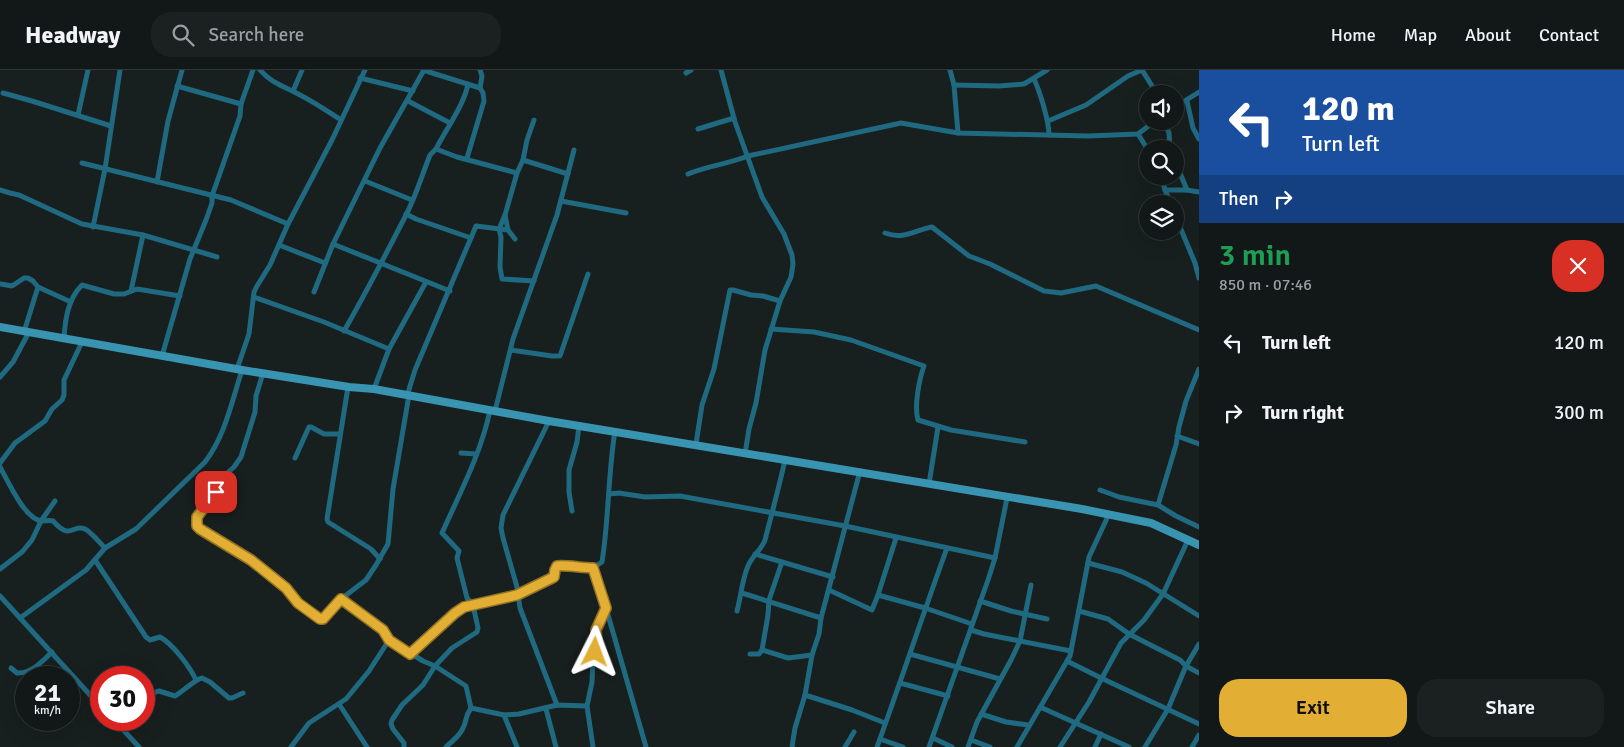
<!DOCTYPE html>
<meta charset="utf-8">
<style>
:root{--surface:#121717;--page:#1b2020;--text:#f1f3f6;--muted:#9c9fa1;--line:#313636;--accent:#e2af34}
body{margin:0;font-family:Signika,sans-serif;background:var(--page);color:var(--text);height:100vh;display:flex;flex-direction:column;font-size:19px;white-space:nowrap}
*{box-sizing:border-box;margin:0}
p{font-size:16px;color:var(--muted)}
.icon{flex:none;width:28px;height:28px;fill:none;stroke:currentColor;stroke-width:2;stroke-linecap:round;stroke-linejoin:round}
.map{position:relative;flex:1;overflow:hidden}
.drawer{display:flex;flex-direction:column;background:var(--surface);width:425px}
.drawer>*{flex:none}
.banner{background:#1a4fa0;color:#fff;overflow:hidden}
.buttons{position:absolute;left:1139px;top:15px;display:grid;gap:10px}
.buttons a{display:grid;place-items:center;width:45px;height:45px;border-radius:50%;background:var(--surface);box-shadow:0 5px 20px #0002,0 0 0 1px var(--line);font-size:25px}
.speed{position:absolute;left:15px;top:596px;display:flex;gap:10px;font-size:25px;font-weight:700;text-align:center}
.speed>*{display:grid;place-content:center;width:65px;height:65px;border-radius:50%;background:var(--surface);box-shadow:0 5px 20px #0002,0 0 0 1px var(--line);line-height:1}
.speed small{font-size:12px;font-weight:400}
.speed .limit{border:8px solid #d22;background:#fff;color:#111}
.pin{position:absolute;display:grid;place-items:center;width:42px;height:42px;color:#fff;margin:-21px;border-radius:10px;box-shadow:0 2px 8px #0006}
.me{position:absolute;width:55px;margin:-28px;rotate:3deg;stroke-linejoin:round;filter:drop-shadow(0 0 4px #0008)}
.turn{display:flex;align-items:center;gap:18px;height:105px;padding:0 20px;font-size:22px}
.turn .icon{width:65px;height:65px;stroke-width:2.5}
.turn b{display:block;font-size:35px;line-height:42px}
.then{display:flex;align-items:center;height:48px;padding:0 20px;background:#0003;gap:10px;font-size:19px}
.round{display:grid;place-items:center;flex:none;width:52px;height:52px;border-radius:20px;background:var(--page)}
.summary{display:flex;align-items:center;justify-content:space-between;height:85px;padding:0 20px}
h1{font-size:30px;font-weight:600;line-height:38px;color:#1e9e55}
.cta{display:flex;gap:10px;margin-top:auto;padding:10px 20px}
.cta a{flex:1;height:58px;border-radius:20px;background:var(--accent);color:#111;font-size:20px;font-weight:600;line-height:58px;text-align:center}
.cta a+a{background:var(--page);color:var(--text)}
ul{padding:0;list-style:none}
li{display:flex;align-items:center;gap:15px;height:70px;padding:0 20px}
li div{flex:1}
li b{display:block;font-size:19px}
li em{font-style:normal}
header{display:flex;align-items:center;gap:30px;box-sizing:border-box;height:70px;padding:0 25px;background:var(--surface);border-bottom:1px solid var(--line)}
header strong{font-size:24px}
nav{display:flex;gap:28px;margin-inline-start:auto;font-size:18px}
.search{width:350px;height:45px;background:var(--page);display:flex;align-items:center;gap:12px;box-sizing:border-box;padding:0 18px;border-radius:20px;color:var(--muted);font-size:19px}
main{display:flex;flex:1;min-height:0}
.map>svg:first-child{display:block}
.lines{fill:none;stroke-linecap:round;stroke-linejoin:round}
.minor{stroke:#206a81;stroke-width:5}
.secondary{stroke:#3894b1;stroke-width:8}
.route-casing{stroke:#937222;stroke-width:12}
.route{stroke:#e2af34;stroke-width:9}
</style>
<header>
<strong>Headway</strong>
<div class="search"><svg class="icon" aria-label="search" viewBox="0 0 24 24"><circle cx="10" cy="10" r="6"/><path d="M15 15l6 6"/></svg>Search here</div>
<nav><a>Home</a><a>Map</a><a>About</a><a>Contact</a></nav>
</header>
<main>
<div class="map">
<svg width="1199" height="677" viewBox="0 0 1199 677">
<rect width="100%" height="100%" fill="#181f1f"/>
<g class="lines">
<!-- minor -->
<g class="minor">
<path d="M260,0C271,13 286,17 300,25C314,32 327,41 341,50"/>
<path d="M423,0L480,18"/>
<path d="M721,0L735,52L762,127L784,164L792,185L793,194L791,207L780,231L765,280L756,333L749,359L745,384"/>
<path d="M950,0L954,15L958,63"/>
<path d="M1142,0L1157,24"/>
<path d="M686,3L691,0"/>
<path d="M360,8L413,21"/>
<path d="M1034,9C1040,22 1049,51 1049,65"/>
<path d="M954,15L999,16L1024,14L1047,0"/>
<path d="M177,16L241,34"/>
<path d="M293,21L302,0"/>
<path d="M3,23L32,31L111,56"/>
<path d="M408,31L450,53"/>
<path d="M1187,31L1193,58L1199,69"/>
<path d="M1175,37L1199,22"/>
<path d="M78,45L88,0"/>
<path d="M1048,51L1086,35L1128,6L1142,0"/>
<path d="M1164,51L1169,63L1170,79"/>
<path d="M698,59L734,48"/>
<path d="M1138,64L1148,80"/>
<path d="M436,79L457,87L517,103"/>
<path d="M467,88L484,31L483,23L480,18L482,6L480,0"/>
<path d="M523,90L568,104"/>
<path d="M1175,91L1187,120"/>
<path d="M82,93L231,130L288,154"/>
<path d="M688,104C707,96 728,94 748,86L901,53L958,63L1088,66L1138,64L1155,51"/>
<path d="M1161,106L1165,120L1171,134"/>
<path d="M365,111L412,130"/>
<path d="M157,112L168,51L182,0"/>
<path d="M0,120L10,123L19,125L82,154L143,165L217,187"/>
<path d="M1165,120H1187L1199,122"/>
<path d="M561,131L626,143"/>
<path d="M406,144L416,149L471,168"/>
<path d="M505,145L508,160L515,169"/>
<path d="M1175,145L1195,193L1199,208"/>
<path d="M93,157L105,99L120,0"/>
<path d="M885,163C905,170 914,160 932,157L969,186L990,194L1044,221L1061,223L1096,216L1199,260"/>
<path d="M333,174L450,221"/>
<path d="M279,175L325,193"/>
<path d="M534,211L502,209L500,197L501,167L499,159L505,145L517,103L523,90L527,70L534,50"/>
<path d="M1,214L12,216L24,208H28L33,211L38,217L71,232"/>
<path d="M131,221L143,165"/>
<path d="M314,222L333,174L380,78L424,0"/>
<path d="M254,227L324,252L389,279"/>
<path d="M771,259L814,262L851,270L924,296C919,310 914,336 918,350L951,360L1025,372"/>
<path d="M344,261C366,223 386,184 406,145C416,126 422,105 430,85L436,79C445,61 465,33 468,14"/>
<path d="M24,262L38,217"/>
<path d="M64,269C65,249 68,229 82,215L114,224H124L137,219L180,226"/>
<path d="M511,280L552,286H560L588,204"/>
<path d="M162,286L190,189L206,150L212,133V126L240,46L241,34L253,0"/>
<path d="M237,299L249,264L254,222L257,216L270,195L288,154L332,70L365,0"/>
<path d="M263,303L256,326L255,342L241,387L234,397L224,406L213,428L197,447V456L200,459L251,490L286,518L299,533L320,549H323L341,529L366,510L376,495L388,474L393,419L409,325"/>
<path d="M0,307L13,292L29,262"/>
<path d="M348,317L327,449L328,452L371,479L380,489"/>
<path d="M374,319L389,279L426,212"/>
<path d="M407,326L415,300L476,156L508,160"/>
<path d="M495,341L513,269L557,145L574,80"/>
<path d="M549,351L503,445L501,458L503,468L517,517L520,538L557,635"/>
<path d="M615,361C608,404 609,448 602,492L593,498V501L606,538L646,677"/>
<path d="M1177,366L1199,374"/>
<path d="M696,374L702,335L714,299L730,220H733L751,225L763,226L780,231"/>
<path d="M461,383L476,384"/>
<path d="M295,388L309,357H311L324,364H340"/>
<path d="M0,393L15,373L45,351L52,339L62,330L64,325V310L82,272"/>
<path d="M0,397C8,411 24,448 41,451C46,451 49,450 53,451C72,472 72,453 85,459C91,462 100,473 105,478"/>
<path d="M929,414L938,357"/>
<path d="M1100,420L1119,427L1158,435L1176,446L1199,457"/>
<path d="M609,424L619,423L645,427L680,426L845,456L995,488"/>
<path d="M1158,435L1176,375L1179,357L1186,331L1199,299"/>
<path d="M572,441L569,422V400L577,372L579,356"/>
<path d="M755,484L833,507"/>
<path d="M95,490L146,567L150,570L160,567C173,574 190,597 196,610"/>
<path d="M1088,493L1122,502L1146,513L1199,546"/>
<path d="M0,499L22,482L32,470L41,451L55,431"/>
<path d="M829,520L872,540L878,525L896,468"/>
<path d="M742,523L821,548"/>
<path d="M878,525L925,538L972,554"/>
<path d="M0,526L101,637"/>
<path d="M341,529L383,560L389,570L423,591L435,596L466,616L471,638"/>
<path d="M980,531L1011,541L1047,549"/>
<path d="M737,541C741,526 742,510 748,496C752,486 762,479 765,470C772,443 779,417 785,390"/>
<path d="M1079,541L1108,549L1129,564L1180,590L1186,596L1199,603"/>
<path d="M20,548L86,500L105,478L136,459L205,392C225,366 232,331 242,300"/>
<path d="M971,560L984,564L1071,581"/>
<path d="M762,580L788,588L812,585"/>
<path d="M410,584L455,543L464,537L517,525L554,507L555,500L557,496C569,495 581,498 593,498"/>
<path d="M750,584H759L762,580L768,545L769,530L782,492"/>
<path d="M910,584L1000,609"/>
<path d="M1067,591L1101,608L1199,654"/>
<path d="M11,598L17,603C31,604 43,591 52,582"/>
<path d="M900,613L948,626"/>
<path d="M144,624C154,629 151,622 159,621L175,626C183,621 196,609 202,608L210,612L229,628H232L243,623"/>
<path d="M805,625L852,640L885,653"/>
<path d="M339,634L367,677"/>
<path d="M1040,637L1129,677"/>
<path d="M546,639L556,677"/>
<path d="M981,644L1006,652L1028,655"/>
<path d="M504,645L517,677"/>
<path d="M114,650L139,677"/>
<path d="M933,668L952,677"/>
<path d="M880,669L903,677"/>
<path d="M971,670L990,677"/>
<path d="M291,677L309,653L346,629L369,601L389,570"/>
<path d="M404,677V673L393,659L391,654L392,650L402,635L423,615L435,596L452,578L477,562L478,558L473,535L467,528L457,488L459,481L442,463C459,425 482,381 490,340"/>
<path d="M446,677C452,671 460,666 463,658C467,651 464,648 471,638L504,645L519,644L557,635L587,636"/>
<path d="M593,677L587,636L592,612L593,588L597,574L596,560L606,538"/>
<path d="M792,677L795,658L805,625L812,585L819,564L821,548L860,401"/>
<path d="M845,677L854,662"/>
<path d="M877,677C901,611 923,544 947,478"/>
<path d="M929,677L988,510L995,488L1007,428"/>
<path d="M968,677L977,652L1011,590L1020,571L1031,515"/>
<path d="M1017,677L1070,586L1089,487L1109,444"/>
<path d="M1060,677L1089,632L1121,573L1144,550L1163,524L1188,470"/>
<path d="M1095,677L1101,664"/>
<path d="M1145,677L1168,639L1186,596L1199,574"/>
<path d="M1192,677L1199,665"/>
</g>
<!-- secondary -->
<path class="secondary" d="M0,257L242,300L349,317L374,319L549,351L1082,439L1151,453L1199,475"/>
</g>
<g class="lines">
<defs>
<path id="route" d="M216,422L197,447V456L200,459L251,490L286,518L298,533L320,549H323L341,529L383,560L389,570L410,584L455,543L464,537L517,525L554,507L555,500L557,496C569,495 581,498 593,498L606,538L596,560L597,574L595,582"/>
</defs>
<!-- route casing -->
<use href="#route" class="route-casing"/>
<!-- route -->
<use href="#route" class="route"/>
</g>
</svg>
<div class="buttons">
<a><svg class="icon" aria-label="sound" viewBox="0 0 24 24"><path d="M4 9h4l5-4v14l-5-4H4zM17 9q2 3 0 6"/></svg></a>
<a><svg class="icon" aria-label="search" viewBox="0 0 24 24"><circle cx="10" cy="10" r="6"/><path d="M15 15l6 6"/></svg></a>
<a><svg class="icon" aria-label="layers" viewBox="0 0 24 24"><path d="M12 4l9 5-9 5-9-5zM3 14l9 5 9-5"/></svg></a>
</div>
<div class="speed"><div>21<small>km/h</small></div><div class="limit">30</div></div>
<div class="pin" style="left:216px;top:422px;background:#d93025"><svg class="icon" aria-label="arrive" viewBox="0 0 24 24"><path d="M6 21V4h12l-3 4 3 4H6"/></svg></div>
<svg class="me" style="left:595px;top:582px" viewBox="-20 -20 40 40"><path d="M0-17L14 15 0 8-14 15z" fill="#e2af34" stroke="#fff" stroke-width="4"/></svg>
</div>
<section class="drawer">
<div class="banner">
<div class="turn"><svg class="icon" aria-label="left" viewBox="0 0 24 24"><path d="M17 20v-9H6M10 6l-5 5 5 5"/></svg><div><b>120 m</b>Turn left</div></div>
<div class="then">Then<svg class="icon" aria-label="right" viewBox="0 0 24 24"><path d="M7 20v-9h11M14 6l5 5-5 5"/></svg></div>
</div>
<div class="summary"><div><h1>3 min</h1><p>850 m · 07:46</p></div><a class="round" style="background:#d93025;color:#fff"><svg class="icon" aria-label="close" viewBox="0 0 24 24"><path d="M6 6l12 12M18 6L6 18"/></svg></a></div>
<ul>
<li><svg class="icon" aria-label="left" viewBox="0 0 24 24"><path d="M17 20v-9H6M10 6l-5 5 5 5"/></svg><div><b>Turn left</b></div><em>120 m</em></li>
<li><svg class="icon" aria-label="right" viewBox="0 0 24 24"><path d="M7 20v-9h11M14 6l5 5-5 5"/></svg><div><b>Turn right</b></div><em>300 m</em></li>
</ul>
<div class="cta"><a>Exit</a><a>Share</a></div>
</section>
</main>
